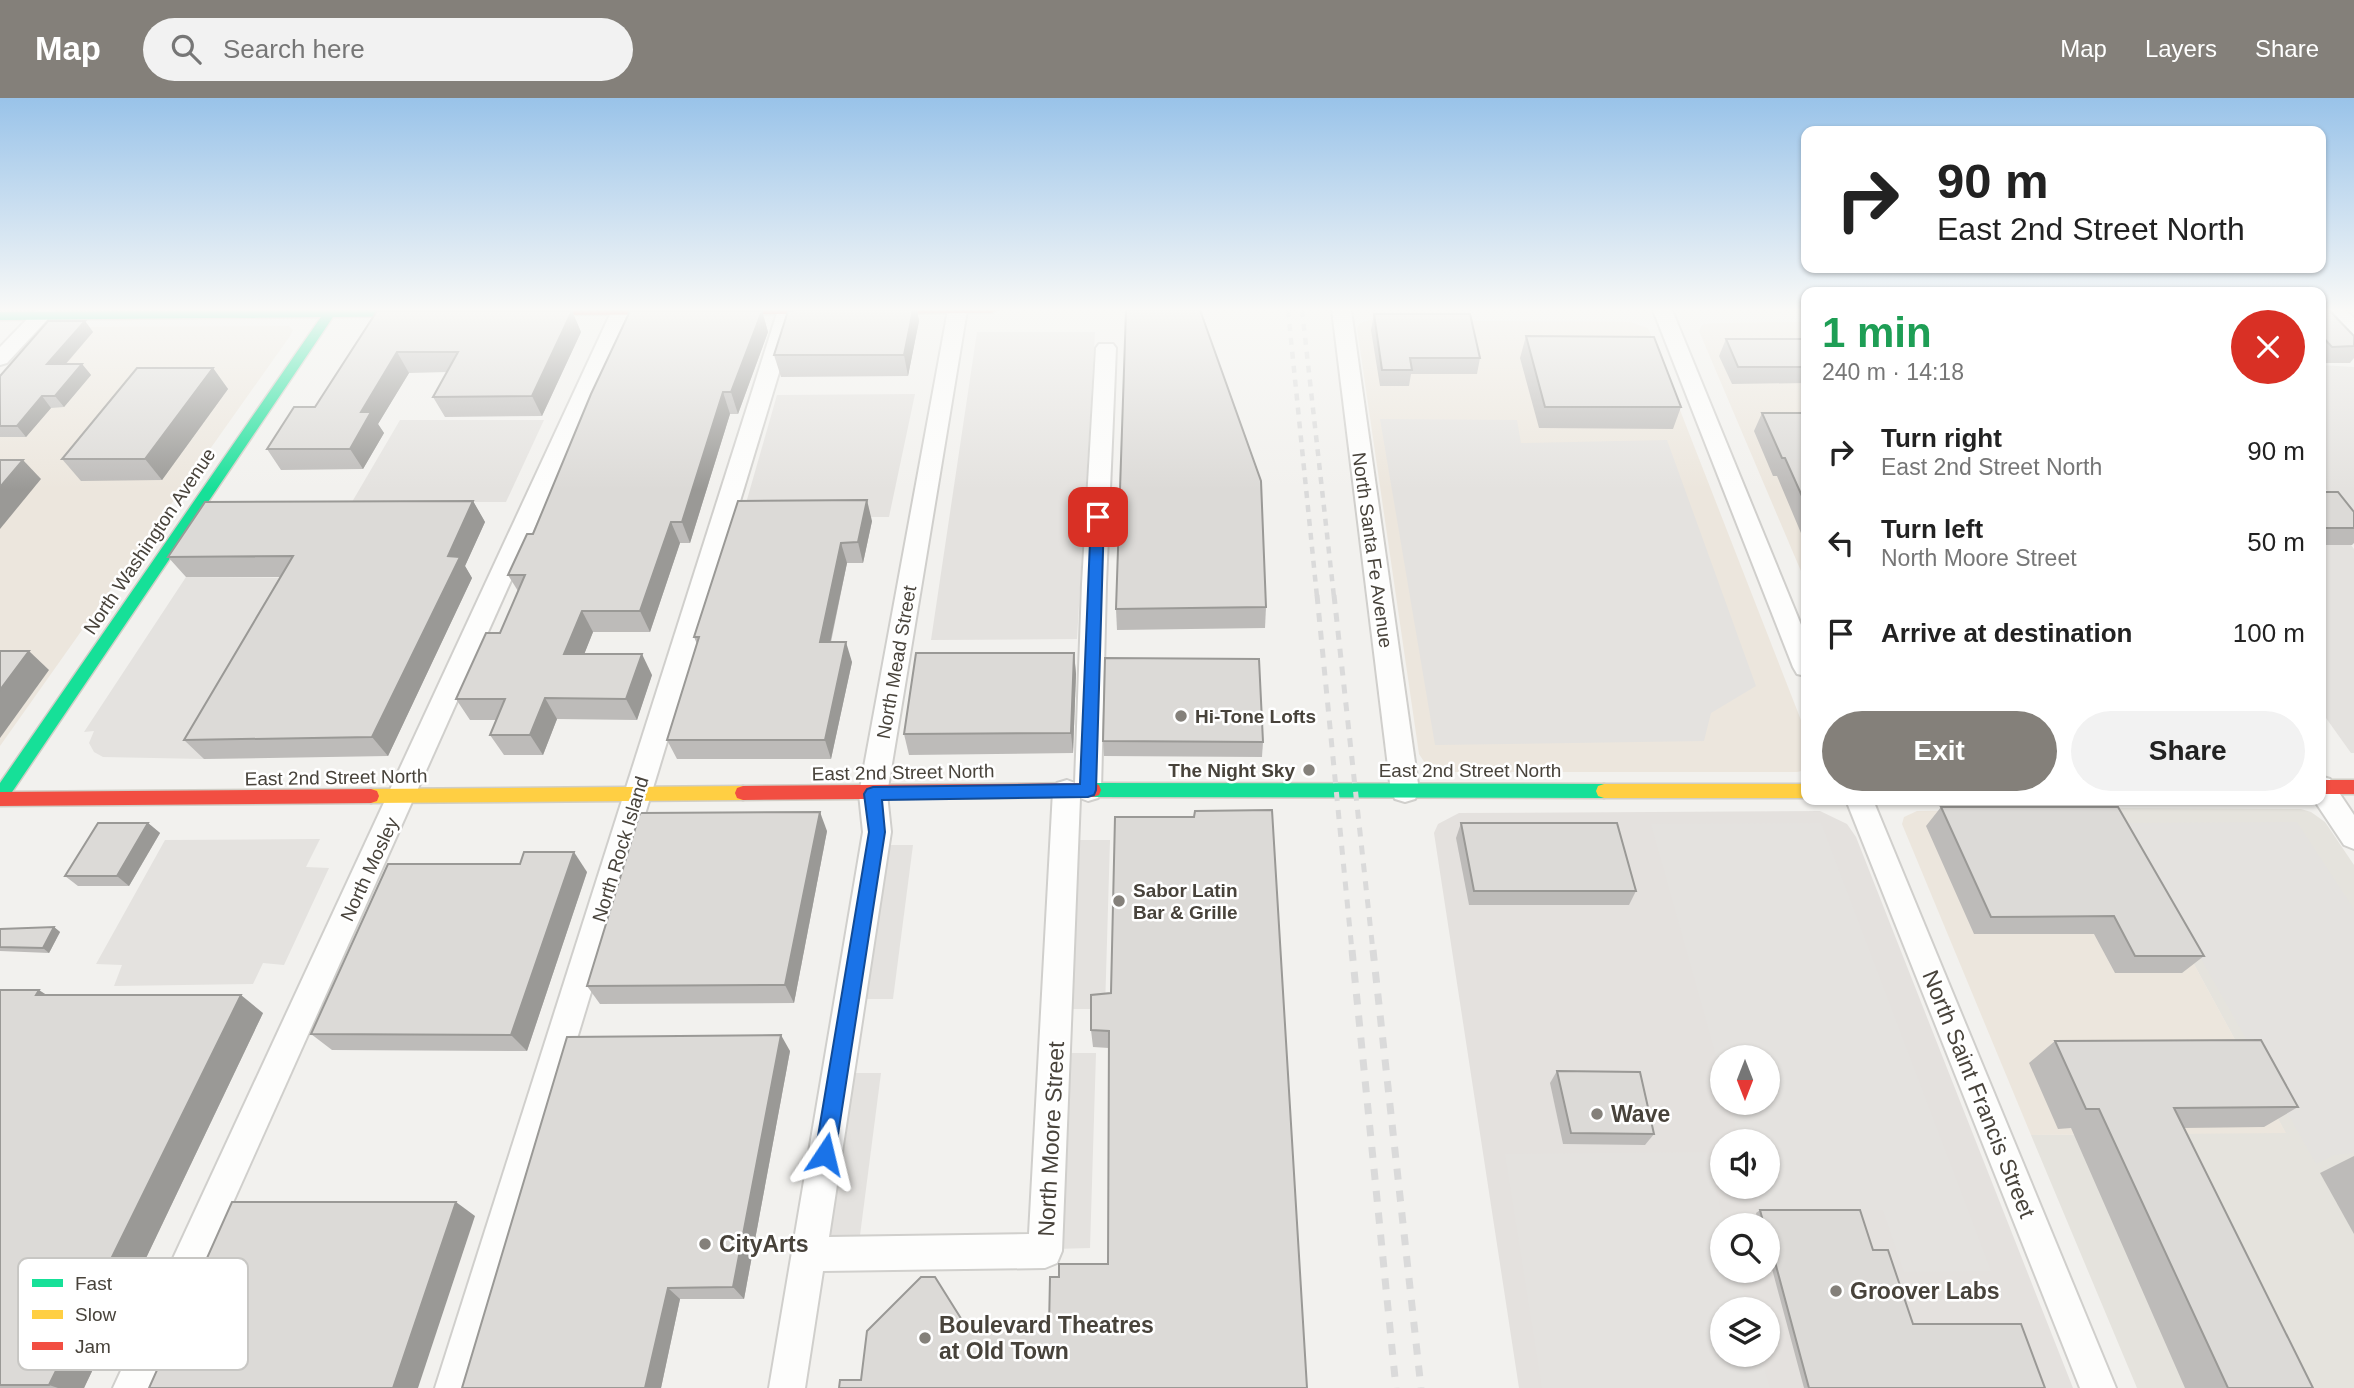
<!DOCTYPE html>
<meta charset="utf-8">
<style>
:root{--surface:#fff;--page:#f2f2f2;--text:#222;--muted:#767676;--accent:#84807a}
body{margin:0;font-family:Arial,sans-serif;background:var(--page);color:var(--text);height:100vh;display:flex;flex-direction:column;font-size:26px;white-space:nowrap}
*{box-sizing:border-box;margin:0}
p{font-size:23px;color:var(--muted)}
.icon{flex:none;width:38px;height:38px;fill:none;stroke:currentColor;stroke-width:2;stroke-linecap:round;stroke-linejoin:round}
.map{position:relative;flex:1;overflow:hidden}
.side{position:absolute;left:1801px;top:189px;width:525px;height:518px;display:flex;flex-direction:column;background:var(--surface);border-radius:14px;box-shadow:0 2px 5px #0004}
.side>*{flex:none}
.guide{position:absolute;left:1801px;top:28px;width:525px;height:147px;border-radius:14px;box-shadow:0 2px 5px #0004;background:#fff;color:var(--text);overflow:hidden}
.needle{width:46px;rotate:180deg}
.fabs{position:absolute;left:1710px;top:947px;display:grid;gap:14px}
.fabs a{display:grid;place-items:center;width:70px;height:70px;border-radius:50%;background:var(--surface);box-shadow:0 2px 5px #0004;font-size:35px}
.pin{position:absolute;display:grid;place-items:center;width:60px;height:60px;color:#fff;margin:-30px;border-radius:14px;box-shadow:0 4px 10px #0006}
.me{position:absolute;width:77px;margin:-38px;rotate:10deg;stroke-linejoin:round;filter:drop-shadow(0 0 5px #0008)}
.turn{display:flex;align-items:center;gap:24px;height:147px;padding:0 21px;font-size:32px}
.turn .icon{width:91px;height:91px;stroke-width:2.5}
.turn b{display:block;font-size:49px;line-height:60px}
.round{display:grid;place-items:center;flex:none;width:74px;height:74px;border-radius:37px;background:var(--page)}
.headline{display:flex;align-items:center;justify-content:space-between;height:119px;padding:0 21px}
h1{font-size:42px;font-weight:800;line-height:52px;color:#1e9e55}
.primary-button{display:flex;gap:14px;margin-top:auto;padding:14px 21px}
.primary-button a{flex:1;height:80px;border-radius:42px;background:var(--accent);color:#fff;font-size:28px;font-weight:800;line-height:80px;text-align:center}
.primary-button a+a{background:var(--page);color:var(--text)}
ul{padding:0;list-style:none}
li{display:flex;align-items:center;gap:21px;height:91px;padding:0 21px}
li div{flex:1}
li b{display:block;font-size:26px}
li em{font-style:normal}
header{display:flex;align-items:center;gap:42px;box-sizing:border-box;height:98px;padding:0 35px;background:var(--accent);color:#fff}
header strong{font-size:33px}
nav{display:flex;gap:38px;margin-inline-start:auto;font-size:24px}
.search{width:490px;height:63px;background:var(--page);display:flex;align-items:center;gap:18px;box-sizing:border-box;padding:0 24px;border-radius:38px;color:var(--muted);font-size:26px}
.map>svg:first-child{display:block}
.residential{fill:#e5e3dd}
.commercial{fill:#ece6dd}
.industrial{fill:#e4e1de;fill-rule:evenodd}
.parking{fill:#e4e2df}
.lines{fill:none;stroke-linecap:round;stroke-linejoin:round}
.street-casing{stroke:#d0cfcc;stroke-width:4}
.fast-casing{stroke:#d0cec6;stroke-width:3}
.slow-casing{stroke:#d0cec6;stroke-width:3}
.jam-casing{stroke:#d0cec6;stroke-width:3}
.street{fill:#fdfdfc;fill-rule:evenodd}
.fast{fill:#16e098;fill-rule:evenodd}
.slow{fill:#ffcf43;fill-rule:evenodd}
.jam{fill:#f24e42;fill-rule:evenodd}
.rail-far2{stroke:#dadada;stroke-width:4.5;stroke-dasharray:7 7;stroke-linecap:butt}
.rail-far1{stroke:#dadada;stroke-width:5;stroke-dasharray:9 9;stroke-linecap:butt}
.rail{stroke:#dadada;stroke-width:7;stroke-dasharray:11 11;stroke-linecap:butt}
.wall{fill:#bdbbb9}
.shaded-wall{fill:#9a9996}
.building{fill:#dcdad7;stroke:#9a9996;stroke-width:2}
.route{fill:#1a73e8;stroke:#114b97;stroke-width:2}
.poi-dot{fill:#84807a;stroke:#fff;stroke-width:2.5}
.labels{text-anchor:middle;stroke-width:5;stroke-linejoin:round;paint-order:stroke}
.street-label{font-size:19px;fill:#48433b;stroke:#fff}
.poi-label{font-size:19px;font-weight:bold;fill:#48433b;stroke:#fff;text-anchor:start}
.near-street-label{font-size:23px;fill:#48433b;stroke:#fff}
.near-poi-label{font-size:23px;font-weight:bold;fill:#48433b;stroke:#fff;text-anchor:start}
.key{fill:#fff;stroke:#c8c7c4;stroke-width:2}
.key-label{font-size:19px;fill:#48433b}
</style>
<header>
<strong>Map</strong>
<div class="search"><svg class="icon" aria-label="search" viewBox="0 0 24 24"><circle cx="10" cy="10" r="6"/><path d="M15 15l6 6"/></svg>Search here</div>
<nav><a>Map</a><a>Layers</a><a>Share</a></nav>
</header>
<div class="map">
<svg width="2354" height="1290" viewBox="0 0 2354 1290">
<rect width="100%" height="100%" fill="#f2f1ee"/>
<!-- residential -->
<path class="residential" d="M2109,710L2301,711L2311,714L2325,724L2354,767V1290H2137L2031,1037L2285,1034Z"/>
<!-- commercial -->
<g class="commercial">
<path d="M1370,222L1630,224L1648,230L1806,635V672L1797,674H1445L1427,668L1419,656L1357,230L1360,225Z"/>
<path d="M1806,224V485L1699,233L1702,227L1712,225Z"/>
<path d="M289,228L293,232L290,238L0,648V279L58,229Z"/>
<path d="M2109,710L2286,1035L2031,1037L1902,726L1904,719L1917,713Z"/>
</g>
<!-- industrial -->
<path class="industrial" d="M1820,713L1847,726L1856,739L2073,1290H1519L1434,735L1438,726L1459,715ZM1722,959H1768V1004H1722ZM1722,1043H1768V1088H1722ZM1722,1127H1768V1172H1722ZM1722,1211H1768V1256H1722Z"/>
<!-- parking -->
<g class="parking">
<path d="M977,234H1095L1077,541L931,542Z"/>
<path d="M2320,267L2354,269V426L2321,385Z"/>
<path d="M915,296L889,419H742L777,297Z"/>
<path d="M1380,321L1517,322L1521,345L1667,342L1756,588L1711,615L1704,643L1435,647Z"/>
<path d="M400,322H544L506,404H352Z"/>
<path d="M2320,447H2351L2354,451V655H2351L2321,613Z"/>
<path d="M186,479L307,480L204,661L103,659L94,654L89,645L94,633L84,634Z"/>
<path d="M2297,724L2354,811V1055L2334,1057L2316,1066L2125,725Z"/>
<path d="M1821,725L1991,1173L1904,1174L1883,1112L1760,1113L1753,1089L1768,1088V1043H1740L1729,1005L1768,1004V959H1722V979L1651,726Z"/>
<path d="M320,741L306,769L329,770L284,867L263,865L253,886L114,888L122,867L96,866L165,742Z"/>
<path d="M1077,742H1110L1105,911H1068Z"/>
<path d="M887,747H913L893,901H865Z"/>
<path d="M1064,955H1096L1090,1150L1055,1151Z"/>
<path d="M850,975H881L859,1145L824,1146Z"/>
<path d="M1706,1054L1725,1127H1722V1172L1738,1173L1748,1211H1722V1256L1760,1257L1770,1290H1542L1505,1056Z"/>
</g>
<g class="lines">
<defs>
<g id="street">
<path d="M36,212H56L7,265L0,267V249Z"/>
<path d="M612,212H632L150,1290H113Z"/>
<path d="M778,212H798L471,1290H435Z"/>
<path d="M948,212H967L887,696L891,734L829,1139L1029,1136L1053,693L1057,685L1067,682L1075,685L1082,486L1096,250L1099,246H1113L1116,250L1106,486L1101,692L1098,700L1088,703L1080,700L1062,1153L1057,1165L1045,1170L823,1173L805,1290H769L863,734L859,696Z"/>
<path d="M1332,212H1351L1419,693L1415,701L1405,704L1395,701L1391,693Z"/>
<path d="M1653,212H1672L1806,539V578L1797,576L1793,569Z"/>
<path d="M2327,212H2346L2354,220V237L2347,235Z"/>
<path d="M2320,678L2330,681L2354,717V751L2344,747L2314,702H2320Z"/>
<path d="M1846,702H1873L2116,1290H2080Z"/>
</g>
<g id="fast">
<path d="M338,212H426L432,215L426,218L333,219L6,703L0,705V685L321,219L0,222V214Z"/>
<path d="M1093,685L1604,686L1610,688L1612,693L1610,698L1604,700L1093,699L1087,697L1085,692L1087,687Z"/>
</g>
<g id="slow">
<path d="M1604,686H1806V700H1604L1598,698L1596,693L1598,688Z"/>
<path d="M743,688L749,690L751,695L749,700L743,702L371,705L365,703L363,698L365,693L371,691Z"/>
</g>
<g id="jam">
<path d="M523,212H997L991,215L519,217L517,215Z"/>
<rect x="2320" y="682" width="34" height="14"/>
<path d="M1093,685L1099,687L1101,692L1099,697L1093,699L743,702L737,700L735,695L737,690L743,688Z"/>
<path d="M371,691L377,693L379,698L377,703L371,705L0,708V694Z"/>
</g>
</defs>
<!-- street casing -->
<use href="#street" class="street-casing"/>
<!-- fast casing -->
<use href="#fast" class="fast-casing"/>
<!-- slow casing -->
<use href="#slow" class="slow-casing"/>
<!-- jam casing -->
<use href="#jam" class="jam-casing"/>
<!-- street -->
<use href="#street" class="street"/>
<!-- fast -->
<use href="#fast" class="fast"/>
<!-- slow -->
<use href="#slow" class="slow"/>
<!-- jam -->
<use href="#jam" class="jam"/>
<!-- rail-far2 -->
<g class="rail-far2">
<path d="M1288,212L1317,499"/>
<path d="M1302,212L1334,499"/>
</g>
<!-- rail-far1 -->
<g class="rail-far1">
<path d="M1317,497L1352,853"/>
<path d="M1334,497L1373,853"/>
</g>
<!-- rail -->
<g class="rail">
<path d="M1352,852L1396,1290"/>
<path d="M1373,852L1421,1290"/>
</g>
</g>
<!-- wall -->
<g class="wall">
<path d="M793,212H917L919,223L908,278L781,279L774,257Z"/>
<path d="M2320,212L2354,238V260L2350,265H2320Z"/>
<path d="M377,213H572L581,234L542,318L445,319L433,299L447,274L409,275L378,326L384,335L363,371L281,372L267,351L315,309Z"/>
<path d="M762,213L768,234L738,316H730L690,445H680L650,534H593L584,556L652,577L637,622L557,621L543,657H504L490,637L496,622H470L456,601L500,535L518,493L508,477L533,436Z"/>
<path d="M1374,216L1480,260L1477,276H1411L1409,288H1380L1371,232Z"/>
<path d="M85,223L93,234L66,266H82L91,277L64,309L51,310L26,339H0V278Z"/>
<path d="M1526,238L1681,309L1673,331L1539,330L1520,260Z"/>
<path d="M1726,241H1806V285L1732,286L1719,258Z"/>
<path d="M213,270L228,291L162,382L81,383L62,361Z"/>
<path d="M1762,315H1806V447L1777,378H1773L1754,333Z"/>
<path d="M2320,394L2354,414V445L2352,447H2320Z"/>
<path d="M473,403L485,424L465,468L472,480L388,658L204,661L184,642L280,479H186L168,459Z"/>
<path d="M872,423L863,465H847L831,544L852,564L831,661H677L667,642L697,546L694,539Z"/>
<path d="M1266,509L1265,530L1117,532L1116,511Z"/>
<path d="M1074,555L1076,576L1073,655L909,657L904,636Z"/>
<path d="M1103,643L1263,644L1262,659L1104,658Z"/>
<path d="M1941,709L2204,858L2182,875H2115L2094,836H1974L1926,728Z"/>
<path d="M148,725L160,735L129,788H78L65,778Z"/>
<path d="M1461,725L1636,793L1629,807H1469L1456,740Z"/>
<path d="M827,733L794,905L600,906L587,888Z"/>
<path d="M587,774L527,953L332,952L311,936Z"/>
<path d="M54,829L60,834L49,855L0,853V831Z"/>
<path d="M0,892L263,915L84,1290H0Z"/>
<path d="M1091,897L1307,1290L861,1282L967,1230L1049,1229L1059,1179L1108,1166L1109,950L1093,949L1091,932Z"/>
<path d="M2055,943L2298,1009L2264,1029L2183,1030L2313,1290H2185L2071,1030L2058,1031L2029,965Z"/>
<path d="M790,953L744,1201H680L661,1290H462Z"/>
<path d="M1557,973L1654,1036L1645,1047L1563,1046L1550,985Z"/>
<path d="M2354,1058V1136L2320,1075Z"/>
<path d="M1760,1112L1873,1152L1913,1226L2045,1290H1804L1768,1156V1127H1759L1756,1115Z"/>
</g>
<!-- shaded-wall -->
<g class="shaded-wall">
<path d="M913,212H917L919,223L908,278L904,257Z"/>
<path d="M572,213L581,234L542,318L532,298Z"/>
<path d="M762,213L768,234L738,316L731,294Z"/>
<path d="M85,223L93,234L56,277L47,266Z"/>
<path d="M397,254L409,275L378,326L384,335L363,371L350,351L361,314Z"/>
<path d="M82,266L91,277L64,309L55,298Z"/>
<path d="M213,270L228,291L162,382L145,361Z"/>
<path d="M723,294L730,316L690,445L682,424Z"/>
<path d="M42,298L51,310L26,339L17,328Z"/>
<path d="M23,362L41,381L0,431V389Z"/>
<path d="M867,402L872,423L863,465L858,444Z"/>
<path d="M473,403L485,424L465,468L472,480L388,658L372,639L448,458Z"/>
<path d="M671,424L680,445L650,534L640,513Z"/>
<path d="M841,445L847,465L826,564L820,544Z"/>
<path d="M582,513L593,534L576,577L564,556Z"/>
<path d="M846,544L852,564L831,661L825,642Z"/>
<path d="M29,553L49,572L0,640V592Z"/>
<path d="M1074,555L1076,576L1073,655L1071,635Z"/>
<path d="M642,556L652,577L637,622L626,601Z"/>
<path d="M545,600L557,621L543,657L530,637Z"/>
<path d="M820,714L827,733L794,905L785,887Z"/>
<path d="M148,725L160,735L129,788L117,778Z"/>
<path d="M574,754L587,774L527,953L511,937Z"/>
<path d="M54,829L60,834L49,855L43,850Z"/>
<path d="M39,892L65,909L36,897Z"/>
<path d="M241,897L263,915L84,1290H58L49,1287Z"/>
<path d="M781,937L790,953L744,1201L733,1189Z"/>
<path d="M456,1104L475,1118L418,1290H393Z"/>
<path d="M668,1190L680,1201L661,1290H645Z"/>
</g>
<!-- building -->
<g class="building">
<path d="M793,212H913L904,257H774L788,213H793Z"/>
<path d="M1126,212H1200L1261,383L1266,509L1116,511Z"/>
<path d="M2320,212H2329L2354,238V248L2332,249L2320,236Z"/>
<path d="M377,213H572L532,298L433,299L458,254H397L361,314H371L350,351H267L294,309H315Z"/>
<path d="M630,213H762L731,294H723L682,424H671L640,513H582L564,556H642L626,601L545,600L530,637H490L505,601H456L486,535H500L525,477H508L527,436H533L591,296Z"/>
<path d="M1374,216H1470L1480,260H1410L1412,272H1382Z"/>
<path d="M48,223H85L47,266H82L55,298H42L17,328H0V278Z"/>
<path d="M1526,238L1654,239L1681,309H1545Z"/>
<path d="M1726,241H1806V269H1738Z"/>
<path d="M137,270H213L145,361H62Z"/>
<path d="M1762,315H1806V407L1785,360H1782Z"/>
<path d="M0,362H23L0,389Z"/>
<path d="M2320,394H2338L2354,414V430H2320Z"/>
<path d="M867,402L858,444L841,445L820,544H846L825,642H667L699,539H694L738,403Z"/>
<path d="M473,403L448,458L460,459L372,639L184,642L293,458L168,459L205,404Z"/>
<path d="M0,553H29L0,592Z"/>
<path d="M916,555H1074L1071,635L904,636Z"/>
<path d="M1105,560L1259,561L1263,644L1103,643Z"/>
<path d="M1941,709H2118L2204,858H2135L2114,818L1991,819Z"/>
<path d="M1272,712L1307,1290H839L840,1282H861L867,1233L921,1179H935L967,1230L1049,1229L1050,1179H1059V1166H1108L1109,933L1091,932V897L1111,895L1115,719H1194L1195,713Z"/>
<path d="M820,714L785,887L587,888L640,715Z"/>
<path d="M98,725H148L117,778H65Z"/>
<path d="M1461,725H1617L1636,793H1474Z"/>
<path d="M524,754H574L511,937L311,936L388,766H520Z"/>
<path d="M54,829L43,850L0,849V831Z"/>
<path d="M0,892H39L36,897H241L49,1287H0Z"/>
<path d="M781,937L733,1189L668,1190L645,1290H462L567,939Z"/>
<path d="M2261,942L2298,1009L2174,1010L2313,1290H2228L2099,1011H2086L2055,943Z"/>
<path d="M1557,973L1640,974L1654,1036L1571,1035Z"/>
<path d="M232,1104H456L393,1290H149Z"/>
<path d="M1760,1112H1860L1873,1152H1888L1913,1226H2021L2045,1290H1809L1768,1138V1127H1764Z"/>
</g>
<!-- sky -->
<linearGradient id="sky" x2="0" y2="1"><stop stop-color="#99c3e9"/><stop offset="0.54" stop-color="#f9f9f7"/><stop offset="1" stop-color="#f9f9f7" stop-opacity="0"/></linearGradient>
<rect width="2354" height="392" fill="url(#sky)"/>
<!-- route -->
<path class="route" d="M1098,414L1104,419L1096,692L1094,697L1088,699L882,702L885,734L835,1056L832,1063L825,1066L818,1063L815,1056L869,734L864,696L867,691L873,689L1080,686L1091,419Z"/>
<!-- markers -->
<g class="poi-dot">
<circle cx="1181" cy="618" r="7"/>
<circle cx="1309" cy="672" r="7"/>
<circle cx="1119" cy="803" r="7"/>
<circle cx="1597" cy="1016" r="7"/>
<circle cx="705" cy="1146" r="7"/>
<circle cx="1836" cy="1193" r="7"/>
<circle cx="925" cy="1240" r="7"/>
</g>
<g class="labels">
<!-- street labels -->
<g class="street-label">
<text transform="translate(149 443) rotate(-56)" y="7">North Washington Avenue</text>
<text transform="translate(1373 452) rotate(82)" y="7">North Santa Fe Avenue</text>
<text transform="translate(896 564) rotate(-80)" y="7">North Mead Street</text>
<text x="1470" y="679">East 2nd Street North</text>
<text transform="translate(903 674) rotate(-1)" y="7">East 2nd Street North</text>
<text transform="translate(336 679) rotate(-1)" y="7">East 2nd Street North</text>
<text transform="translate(620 751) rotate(-73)" y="7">North Rock Island</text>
<text transform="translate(369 771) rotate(-65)" y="7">North Mosley</text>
</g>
<!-- poi labels -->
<g class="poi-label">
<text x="1195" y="625">Hi-Tone Lofts</text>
<text x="1295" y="679" text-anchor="end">The Night Sky</text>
<text x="1133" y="799">Sabor Latin<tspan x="1133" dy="22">Bar &amp; Grille</tspan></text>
</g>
<!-- near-street labels -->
<g class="near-street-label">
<text transform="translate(1979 996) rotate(68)" y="8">North Saint Francis Street</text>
<text transform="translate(1051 1041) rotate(-87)" y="8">North Moore Street</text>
</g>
<!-- near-poi labels -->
<g class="near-poi-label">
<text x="1611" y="1024">Wave</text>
<text x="719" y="1154">CityArts</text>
<text x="1850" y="1201">Groover Labs</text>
<text x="939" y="1235">Boulevard Theatres<tspan x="939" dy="26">at Old Town</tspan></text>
</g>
</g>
<!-- legend -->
<rect x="18" y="1160" width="230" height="112" rx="10" class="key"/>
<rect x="32" y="1181" width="31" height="8" fill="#16e098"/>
<rect x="32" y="1212" width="31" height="9" fill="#ffcf43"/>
<rect x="32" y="1244" width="31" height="8" fill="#f24e42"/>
<g class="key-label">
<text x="75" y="1192">Fast</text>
<text x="75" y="1223">Slow</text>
<text x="75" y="1255">Jam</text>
</g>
</svg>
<div class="fabs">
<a><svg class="needle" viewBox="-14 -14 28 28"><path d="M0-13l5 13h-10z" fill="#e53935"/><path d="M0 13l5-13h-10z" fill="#767676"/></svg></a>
<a><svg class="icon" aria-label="sound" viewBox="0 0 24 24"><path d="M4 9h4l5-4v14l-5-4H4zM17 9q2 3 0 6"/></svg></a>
<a><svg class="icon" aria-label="search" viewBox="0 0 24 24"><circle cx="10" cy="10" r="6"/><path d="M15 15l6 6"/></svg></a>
<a><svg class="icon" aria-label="layers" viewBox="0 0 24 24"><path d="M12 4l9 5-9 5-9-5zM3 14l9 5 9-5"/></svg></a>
</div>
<div class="pin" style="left:1098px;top:419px;background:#d93025"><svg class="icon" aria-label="arrive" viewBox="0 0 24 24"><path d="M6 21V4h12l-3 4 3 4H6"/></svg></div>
<svg class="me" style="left:825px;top:1056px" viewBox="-20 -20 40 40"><path d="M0-17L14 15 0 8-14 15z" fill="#1a73e8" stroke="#fff" stroke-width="4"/></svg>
<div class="guide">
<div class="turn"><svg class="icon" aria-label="right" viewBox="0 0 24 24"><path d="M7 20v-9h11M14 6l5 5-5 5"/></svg><div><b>90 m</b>East 2nd Street North</div></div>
</div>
<section class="side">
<div class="headline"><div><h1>1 min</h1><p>240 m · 14:18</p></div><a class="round" style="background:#d93025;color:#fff"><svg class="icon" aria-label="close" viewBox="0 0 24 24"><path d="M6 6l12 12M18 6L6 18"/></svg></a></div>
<ul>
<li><svg class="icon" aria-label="right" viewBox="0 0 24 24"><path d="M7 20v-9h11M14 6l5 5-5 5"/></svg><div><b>Turn right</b><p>East 2nd Street North</p></div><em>90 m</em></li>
<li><svg class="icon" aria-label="left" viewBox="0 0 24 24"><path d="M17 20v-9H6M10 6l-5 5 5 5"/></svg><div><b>Turn left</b><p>North Moore Street</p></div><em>50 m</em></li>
<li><svg class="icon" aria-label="arrive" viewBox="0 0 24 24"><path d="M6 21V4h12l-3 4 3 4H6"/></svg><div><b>Arrive at destination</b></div><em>100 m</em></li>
</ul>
<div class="primary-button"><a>Exit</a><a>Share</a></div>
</section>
</div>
